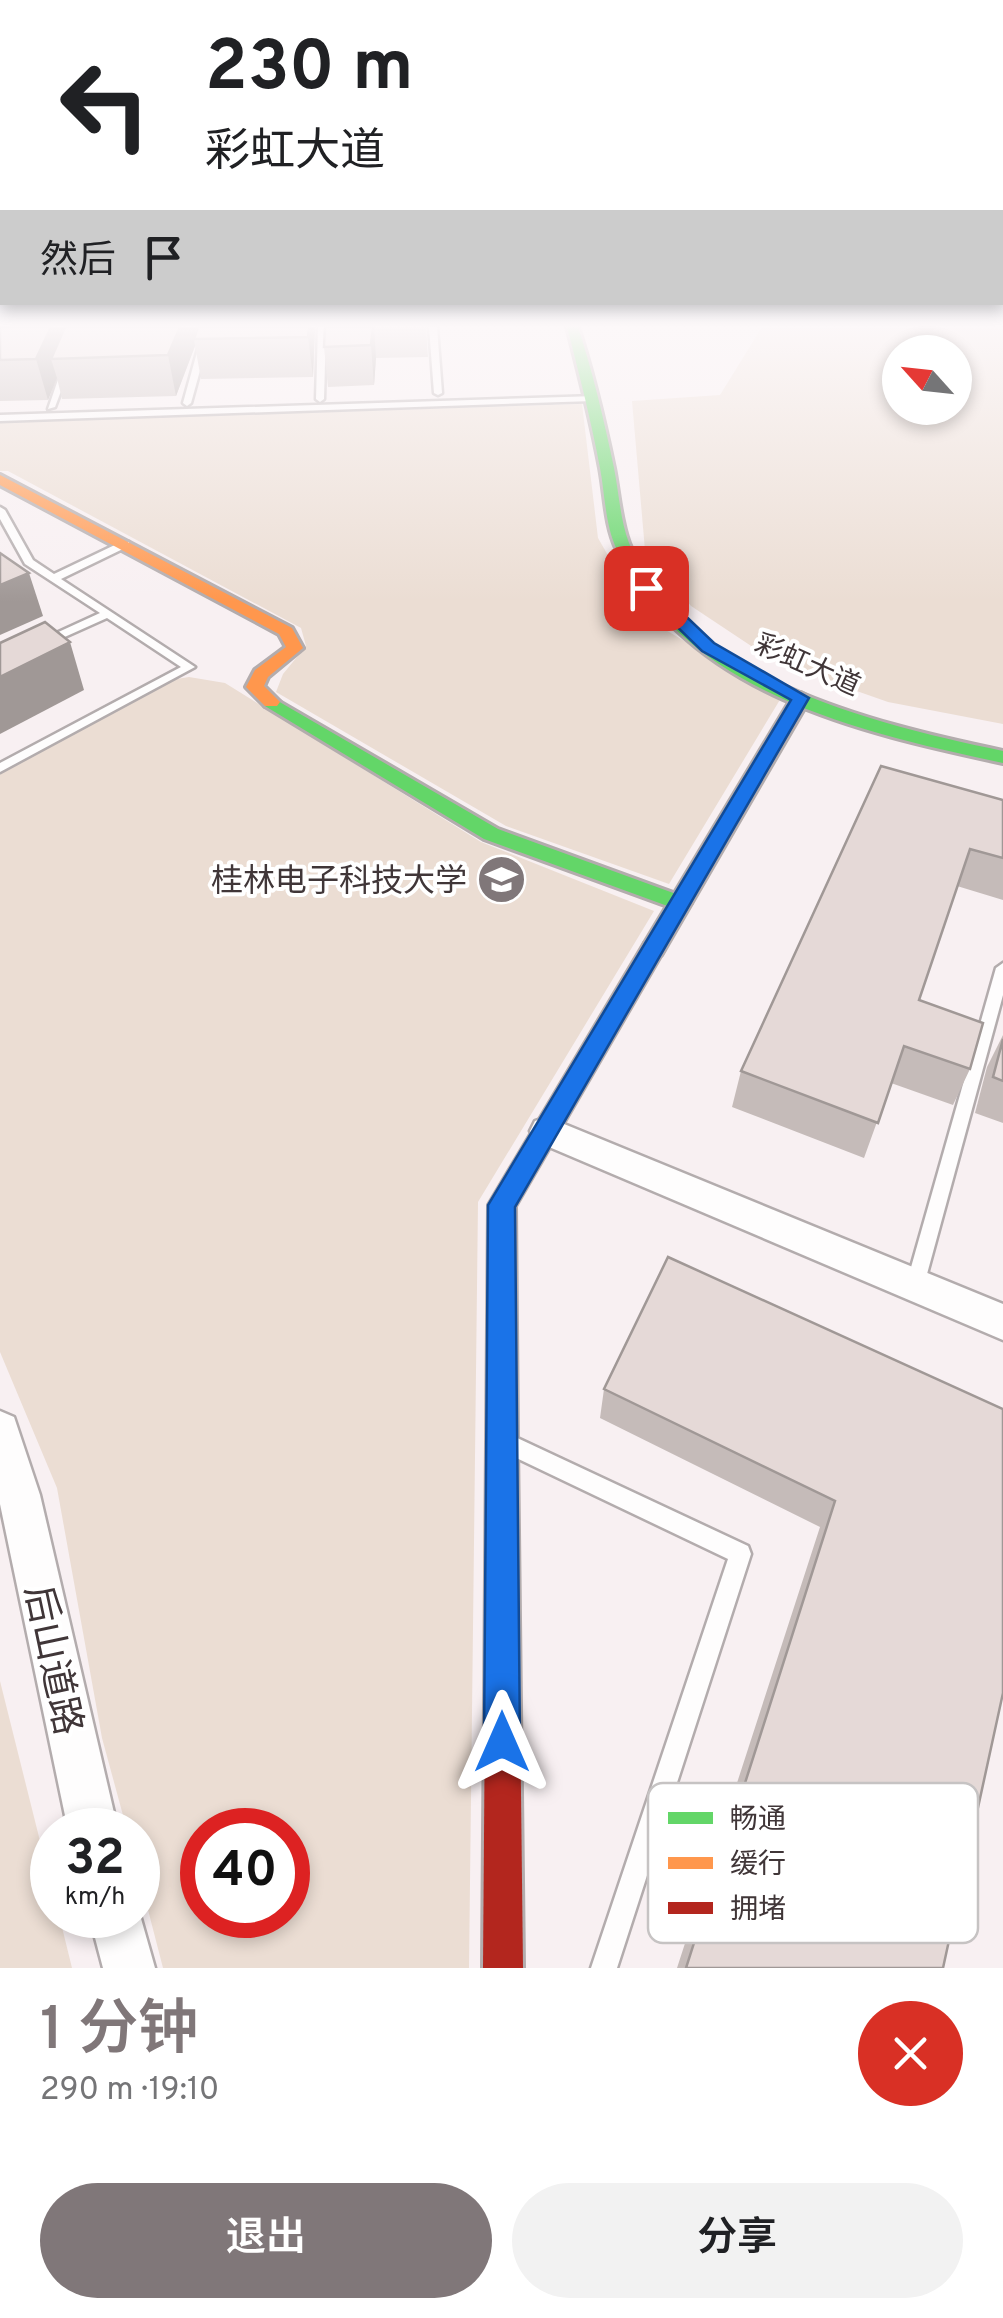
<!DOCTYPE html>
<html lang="zh">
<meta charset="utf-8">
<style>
:root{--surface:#fff;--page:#f2f2f2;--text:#202124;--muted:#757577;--accent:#807779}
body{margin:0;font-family:Overpass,"Noto Sans SC",sans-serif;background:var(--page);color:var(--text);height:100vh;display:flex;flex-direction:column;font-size:38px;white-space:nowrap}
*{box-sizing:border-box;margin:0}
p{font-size:32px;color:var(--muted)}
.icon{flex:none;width:55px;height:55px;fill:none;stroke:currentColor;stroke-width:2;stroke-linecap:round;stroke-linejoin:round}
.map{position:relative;height:1968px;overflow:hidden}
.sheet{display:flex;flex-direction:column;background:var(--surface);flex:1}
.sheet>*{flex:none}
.banner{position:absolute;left:0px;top:0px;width:1005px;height:305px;box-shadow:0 5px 15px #0003;background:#fff;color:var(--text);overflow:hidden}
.needle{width:65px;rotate:297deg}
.controls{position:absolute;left:882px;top:335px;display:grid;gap:20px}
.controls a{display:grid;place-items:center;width:90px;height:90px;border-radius:50%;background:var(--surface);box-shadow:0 5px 15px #0003;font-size:50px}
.speed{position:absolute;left:30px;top:1808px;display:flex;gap:20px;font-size:50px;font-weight:700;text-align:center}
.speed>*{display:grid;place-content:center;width:130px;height:130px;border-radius:50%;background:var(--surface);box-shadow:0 5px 15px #0003;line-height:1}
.speed small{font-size:25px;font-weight:400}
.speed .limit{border:15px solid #d22;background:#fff;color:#111}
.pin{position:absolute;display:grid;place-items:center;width:85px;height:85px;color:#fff;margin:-42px;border-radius:20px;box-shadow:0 5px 15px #0006}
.me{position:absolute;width:110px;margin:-55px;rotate:0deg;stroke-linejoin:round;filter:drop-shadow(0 0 8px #0008)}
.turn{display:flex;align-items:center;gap:35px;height:210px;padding:0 40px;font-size:45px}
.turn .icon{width:130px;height:130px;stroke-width:2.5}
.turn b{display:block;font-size:70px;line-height:85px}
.then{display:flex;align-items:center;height:95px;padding:0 40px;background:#0003;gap:20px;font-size:38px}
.round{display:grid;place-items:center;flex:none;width:105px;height:105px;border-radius:52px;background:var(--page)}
.summary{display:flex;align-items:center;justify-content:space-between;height:170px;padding:0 40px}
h1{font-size:60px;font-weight:600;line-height:75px;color:var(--accent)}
.button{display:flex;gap:20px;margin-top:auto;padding:20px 40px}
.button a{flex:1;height:115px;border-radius:60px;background:var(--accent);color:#fff;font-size:40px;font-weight:600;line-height:115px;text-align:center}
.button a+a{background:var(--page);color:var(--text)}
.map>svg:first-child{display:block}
.green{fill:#ebddd3;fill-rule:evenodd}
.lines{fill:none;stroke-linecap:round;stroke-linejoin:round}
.lane-casing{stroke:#b3acad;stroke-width:5}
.street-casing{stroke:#b3acad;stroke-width:5}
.fast-casing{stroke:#b3acad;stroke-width:6}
.slow-casing{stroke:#b3acad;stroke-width:6}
.jam-casing{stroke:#b3acad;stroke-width:6}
.lane{fill:#fefdfd;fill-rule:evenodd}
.street{fill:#fefdfd;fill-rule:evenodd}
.fast{fill:#63d668;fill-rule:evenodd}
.slow{fill:#ff974d;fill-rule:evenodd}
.jam{fill:#b3261e;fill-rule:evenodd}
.wall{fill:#c5bbb9}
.shaded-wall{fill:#a09896}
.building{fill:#e5d9d7;stroke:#a09896;stroke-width:2.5}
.route{fill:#1a73e8;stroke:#114b97;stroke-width:2.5}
.labels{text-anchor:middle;stroke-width:8;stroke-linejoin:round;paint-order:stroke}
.far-street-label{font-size:28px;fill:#403638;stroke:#fff}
.poi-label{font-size:32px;fill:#403638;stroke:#fff;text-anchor:end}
.near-street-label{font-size:38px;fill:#403638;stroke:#fff}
.key{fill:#fff;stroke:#c6c3c3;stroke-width:2.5}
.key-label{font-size:28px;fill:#403638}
</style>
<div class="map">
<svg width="1003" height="1968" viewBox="0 0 1003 1968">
<rect width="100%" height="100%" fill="#f8f0f2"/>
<!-- green -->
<g class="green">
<path d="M762,327L1003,329V724L888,702L777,663L691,606L645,550L632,401L720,395ZM900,352H955V408H900Z"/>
<path d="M582,404L598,538L629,592L664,629L781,698L669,884L506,826L276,692L283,674L306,646L301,628L8,471H0V422Z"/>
<path d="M189,677L225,683L481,842L654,911L478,1202L469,1968H163L138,1871V1830H127L102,1738L57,1488L0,1352V768L164,681ZM202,1830H288V1915H202Z"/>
<path d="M0,1681L52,1889V1915H59L72,1968H0Z"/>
</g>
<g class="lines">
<defs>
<g id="lane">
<path d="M204,327H212L191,403L187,406L183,403Z"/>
<path d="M318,327H326L324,399L320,402L316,399Z"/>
<path d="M429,327H437L442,393L438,395L434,393Z"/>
<path d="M63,365L70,367L55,407L48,409Z"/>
<path d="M596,396V400L593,401L0,421V415Z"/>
<path d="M0,507L5,510L33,560L54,574L121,542H129V546L61,579L195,667L0,772V763L181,667L107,618L49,644H41V640L100,613L25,564L0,519Z"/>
<path d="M1003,963V995L924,1285L922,1291L915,1293L908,1291L906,1285L996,968Z"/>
<path d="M513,1436L748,1546L751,1554L617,1968H591L728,1559L506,1453L503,1446L506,1439Z"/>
</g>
<g id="street">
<path d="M547,1117L1003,1304V1340L535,1141L530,1131L535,1121Z"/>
<path d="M0,1411L14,1417L40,1495L118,1830H68L0,1504Z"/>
<path d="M138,1908L155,1968H103L89,1915H138Z"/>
</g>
<g id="fast">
<path d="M567,327H578C593,373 604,420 614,468C619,493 620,519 629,543C680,678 878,725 1003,751V763C859,732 688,694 617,550C605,525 605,494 600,468C591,420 579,373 567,327Z"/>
<path d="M271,697L498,829L687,898L691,903L687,908H673L484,839L265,706V698Z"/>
<path d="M653,941L664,949L515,1206L517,1444L513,1455L502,1459L491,1455L487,1444L489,1205L645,943Z"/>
</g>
<g id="slow">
<path d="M0,475L292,628L303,648L268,677L264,686L280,702L277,706H265L246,687L255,670L286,647L279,634L0,485Z"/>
<path d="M801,693L810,698L661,955H645L642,949L645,943L792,698Z"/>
</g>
<path id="jam" d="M502,1429L513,1433L517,1444L523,1968H483L487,1444L491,1433Z"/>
</defs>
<!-- lane casing -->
<use href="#lane" class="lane-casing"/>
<!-- street casing -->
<use href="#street" class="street-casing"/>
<!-- fast casing -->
<use href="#fast" class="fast-casing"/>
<!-- slow casing -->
<use href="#slow" class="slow-casing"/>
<!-- jam casing -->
<use href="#jam" class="jam-casing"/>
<!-- lane -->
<use href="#lane" class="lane"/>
<!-- street -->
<use href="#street" class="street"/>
<!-- fast -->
<use href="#fast" class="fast"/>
<!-- slow -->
<use href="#slow" class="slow"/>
<!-- jam -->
<use href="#jam" class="jam"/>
</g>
<!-- wall -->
<g class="wall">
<path d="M0,327H315L313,377L201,379L195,346L176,396L62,399L57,378L48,400L0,401Z"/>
<path d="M325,327H426L428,357L376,358L374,385L328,387L324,347Z"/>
<path d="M1003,800V900L957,886L919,1000L970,1069L953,1105L891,1083L864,1158L732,1107L741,1071Z"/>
<path d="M1003,1035V1123L975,1113L987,1067Z"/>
<path d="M604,1389L1003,1409L943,1968H677L820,1527L600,1418Z"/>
</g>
<!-- shaded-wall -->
<g class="shaded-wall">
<path d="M51,327H78L51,359L57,378L48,400L36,359Z"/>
<path d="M180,327H203L194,339L195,346L176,396L168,355Z"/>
<path d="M309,327H315L313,377L308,337Z"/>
<path d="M373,327H374L376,358L374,385L371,345Z"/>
<path d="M29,573L43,616L0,635V585Z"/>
<path d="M70,642L84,690L0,734V677Z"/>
</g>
<!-- building -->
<g class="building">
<path d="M0,327H51L36,359L0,360Z"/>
<path d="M65,327H180L168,355L51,359Z"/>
<path d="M198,327H309L308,337L194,339Z"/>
<path d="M325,327H373L371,345L324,347Z"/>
<path d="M0,553L29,573L0,585Z"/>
<path d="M45,622L70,642L0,677V643Z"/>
<path d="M881,766L1003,800V858L970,849L919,1000L983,1023L970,1069L904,1046L878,1123L741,1071Z"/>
<path d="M1003,1039V1081L993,1077Z"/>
<path d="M668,1257L1003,1409V1693L943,1968H686L835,1501L604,1389Z"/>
</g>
<!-- sky -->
<linearGradient id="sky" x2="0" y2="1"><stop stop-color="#a7c2ec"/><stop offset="0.54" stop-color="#fcf8f9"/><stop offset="1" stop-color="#fcf8f9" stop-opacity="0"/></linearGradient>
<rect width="1003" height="602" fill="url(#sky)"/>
<!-- route -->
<path class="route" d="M640,584H652L714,643L809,698L515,1207L520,1742L514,1754L502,1760L489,1754L484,1742L488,1205L791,700L702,651L640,591Z"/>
<!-- icons -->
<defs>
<symbol id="university-disc" viewBox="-11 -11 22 22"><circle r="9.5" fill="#807779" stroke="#fff"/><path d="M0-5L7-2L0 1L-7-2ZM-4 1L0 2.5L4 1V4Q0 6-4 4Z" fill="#fff"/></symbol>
</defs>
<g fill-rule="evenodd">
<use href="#university-disc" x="474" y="852" width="55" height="55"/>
</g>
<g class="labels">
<!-- far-street labels -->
<g class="far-street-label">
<text transform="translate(808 664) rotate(24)" y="10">彩虹大道</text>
</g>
<!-- poi labels -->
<g class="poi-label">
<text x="467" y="891">桂林电子科技大学</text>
</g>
<!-- near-street labels -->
<g class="near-street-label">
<text transform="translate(54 1660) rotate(78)" y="13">后山道路</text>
</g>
</g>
<!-- legend -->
<rect x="648" y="1783" width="330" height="160" rx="15" class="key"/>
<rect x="668" y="1812" width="45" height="12" fill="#63d668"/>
<rect x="668" y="1857" width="45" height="12" fill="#ff974d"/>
<rect x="668" y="1902" width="45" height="12" fill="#b3261e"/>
<g class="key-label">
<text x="730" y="1828">畅通</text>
<text x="730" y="1873">缓行</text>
<text x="730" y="1918">拥堵</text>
</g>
</svg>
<div class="controls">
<a><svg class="needle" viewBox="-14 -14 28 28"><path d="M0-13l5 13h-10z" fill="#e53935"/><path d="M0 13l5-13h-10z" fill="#757577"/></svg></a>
</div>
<div class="speed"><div>32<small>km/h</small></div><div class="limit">40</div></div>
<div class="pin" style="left:646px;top:588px;background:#d93025"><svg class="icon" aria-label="arrive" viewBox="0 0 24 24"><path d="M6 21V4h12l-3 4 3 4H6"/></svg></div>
<svg class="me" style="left:502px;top:1742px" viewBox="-20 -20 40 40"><path d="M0-17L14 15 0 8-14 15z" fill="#1a73e8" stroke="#fff" stroke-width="4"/></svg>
<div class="banner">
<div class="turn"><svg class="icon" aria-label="left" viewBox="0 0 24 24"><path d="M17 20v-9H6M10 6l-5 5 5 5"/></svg><div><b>230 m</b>彩虹大道</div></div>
<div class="then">然后<svg class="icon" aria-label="arrive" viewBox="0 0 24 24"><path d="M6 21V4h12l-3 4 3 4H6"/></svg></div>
</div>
</div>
<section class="sheet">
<div class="summary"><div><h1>1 分钟</h1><p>290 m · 19:10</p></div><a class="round" style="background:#d93025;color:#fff"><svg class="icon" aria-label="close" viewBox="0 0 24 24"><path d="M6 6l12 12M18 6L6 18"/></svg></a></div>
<div class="button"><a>退出</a><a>分享</a></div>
</section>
